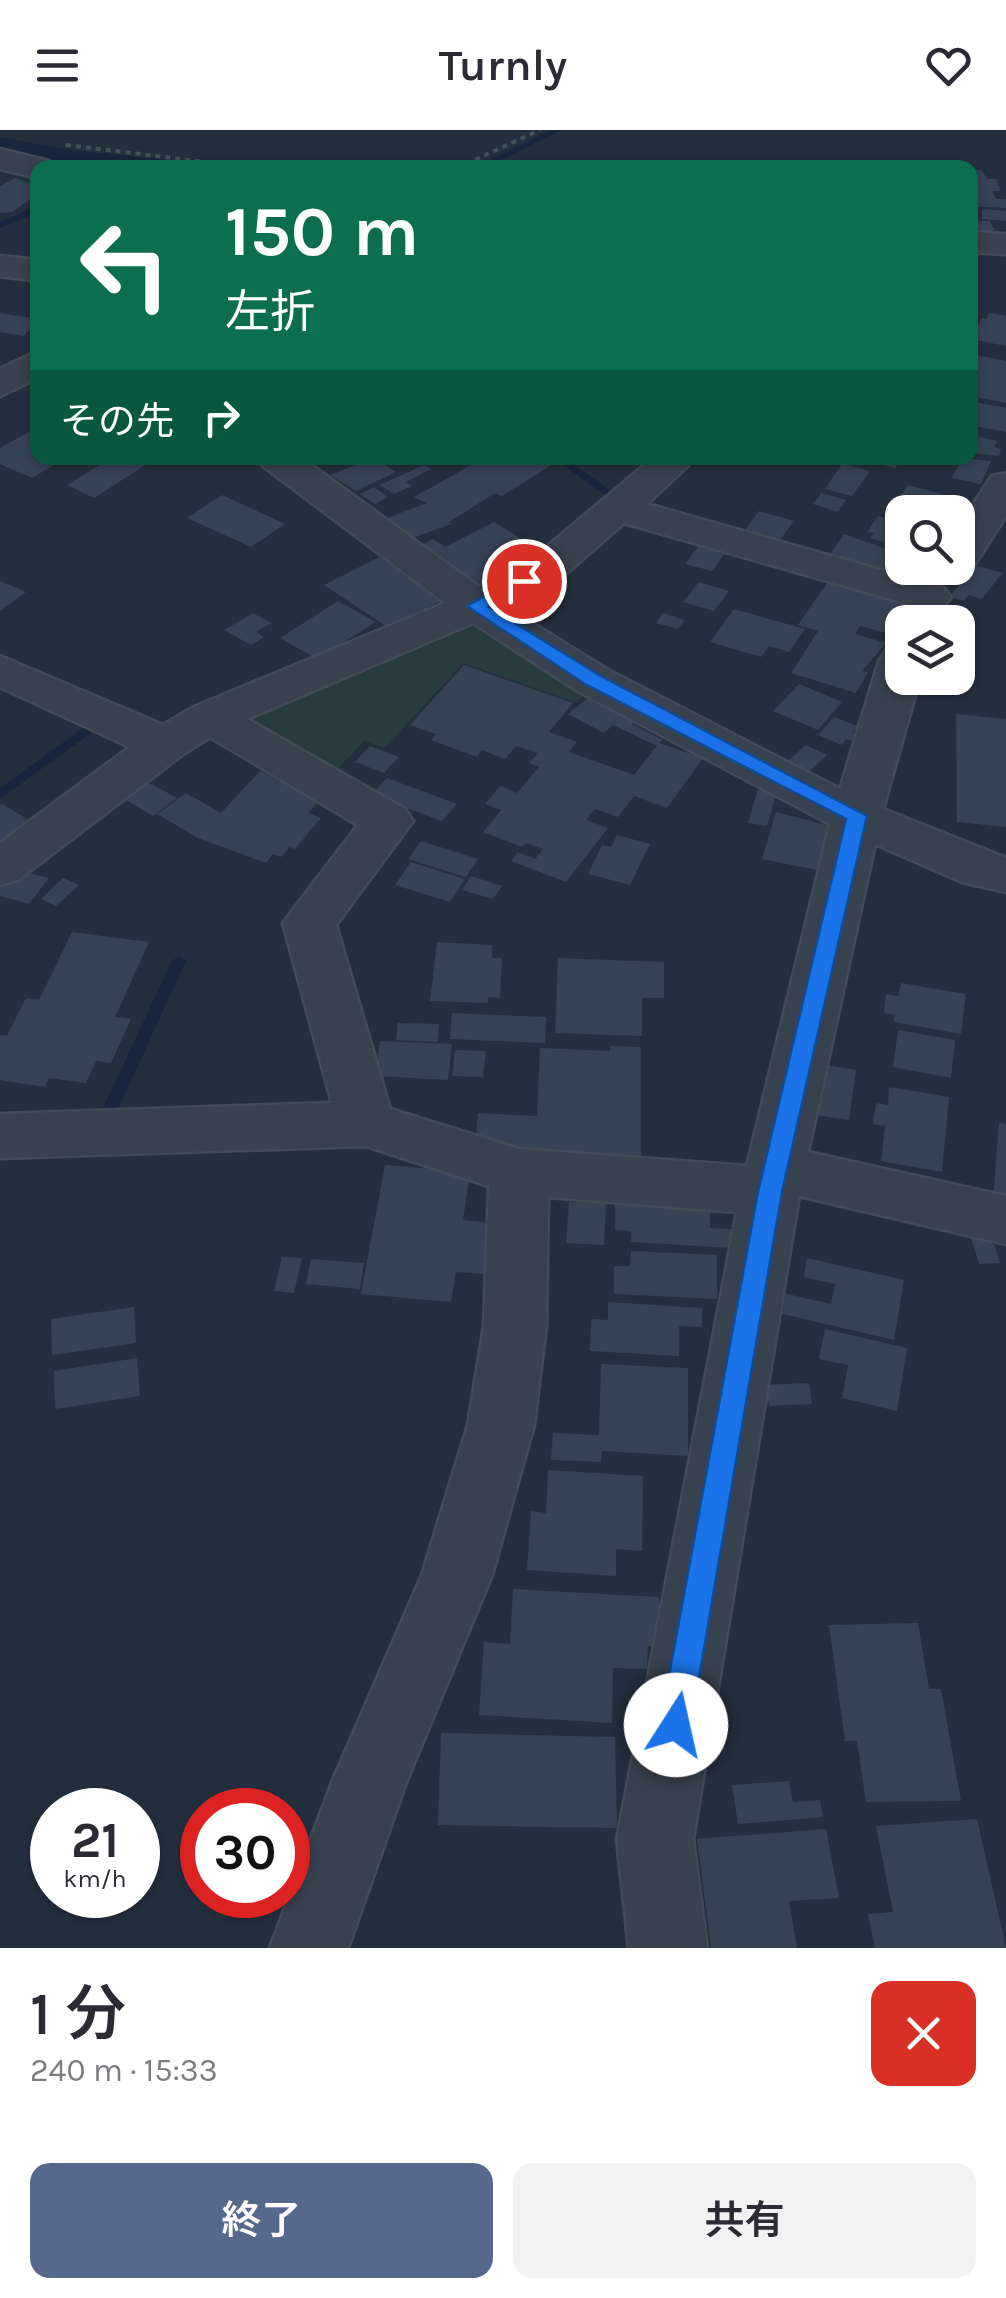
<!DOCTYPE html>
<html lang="ja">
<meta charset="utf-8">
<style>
:root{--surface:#fff;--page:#f2f2f3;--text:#2b2b33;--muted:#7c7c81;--accent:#56698c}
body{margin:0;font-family:Karla,"Noto Sans JP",sans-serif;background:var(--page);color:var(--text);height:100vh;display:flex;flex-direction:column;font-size:38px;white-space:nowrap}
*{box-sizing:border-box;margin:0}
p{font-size:32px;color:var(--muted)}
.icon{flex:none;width:55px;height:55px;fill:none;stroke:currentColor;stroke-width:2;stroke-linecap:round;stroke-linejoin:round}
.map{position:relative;height:1818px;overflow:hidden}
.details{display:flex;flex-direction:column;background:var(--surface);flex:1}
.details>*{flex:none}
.hud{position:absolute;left:30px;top:30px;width:948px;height:305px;border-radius:20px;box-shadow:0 2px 8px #0004;background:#0b6e4f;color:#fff;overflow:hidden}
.buttons{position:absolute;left:885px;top:365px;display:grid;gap:20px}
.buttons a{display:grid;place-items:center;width:90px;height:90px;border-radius:20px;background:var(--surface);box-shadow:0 2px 8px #0004;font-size:50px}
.speed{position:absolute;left:30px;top:1658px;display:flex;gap:20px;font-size:50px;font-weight:700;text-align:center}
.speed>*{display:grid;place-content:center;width:130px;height:130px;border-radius:50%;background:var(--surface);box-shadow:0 2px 8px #0004;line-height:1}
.speed small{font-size:25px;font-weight:400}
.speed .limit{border:15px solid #d22;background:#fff;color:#111}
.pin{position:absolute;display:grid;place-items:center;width:85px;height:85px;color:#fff;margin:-42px;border:5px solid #fff;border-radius:50%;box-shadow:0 2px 10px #0007}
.me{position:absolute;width:110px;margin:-55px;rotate:10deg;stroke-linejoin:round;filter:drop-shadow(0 0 8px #0008)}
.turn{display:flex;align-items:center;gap:35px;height:210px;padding:0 30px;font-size:45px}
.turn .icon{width:130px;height:130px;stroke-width:2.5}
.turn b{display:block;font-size:70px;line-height:85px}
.then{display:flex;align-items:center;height:95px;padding:0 30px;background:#0003;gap:20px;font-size:38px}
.round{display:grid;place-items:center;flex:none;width:105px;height:105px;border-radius:20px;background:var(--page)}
.head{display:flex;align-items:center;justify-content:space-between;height:170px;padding:0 30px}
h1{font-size:60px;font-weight:600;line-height:75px}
.action{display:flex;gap:20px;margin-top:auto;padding:20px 30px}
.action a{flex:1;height:115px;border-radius:20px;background:var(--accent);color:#fff;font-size:40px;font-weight:600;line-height:115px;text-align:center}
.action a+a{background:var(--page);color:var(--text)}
header{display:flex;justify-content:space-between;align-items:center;height:130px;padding:0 30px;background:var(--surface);font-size:45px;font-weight:600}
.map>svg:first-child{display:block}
.green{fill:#263c3f}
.water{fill:#17263c}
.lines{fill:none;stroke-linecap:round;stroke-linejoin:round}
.stream{fill:#17263c;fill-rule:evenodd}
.building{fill:#364354}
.minor-casing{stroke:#414a57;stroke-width:5}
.path{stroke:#3f5557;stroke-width:4;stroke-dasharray:5 5;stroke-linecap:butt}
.minor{fill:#38414e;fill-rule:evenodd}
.route{fill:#1a73e8;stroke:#114b97;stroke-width:2.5}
</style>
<header><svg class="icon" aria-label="menu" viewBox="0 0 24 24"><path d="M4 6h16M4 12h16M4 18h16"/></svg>Turnly<svg class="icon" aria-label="heart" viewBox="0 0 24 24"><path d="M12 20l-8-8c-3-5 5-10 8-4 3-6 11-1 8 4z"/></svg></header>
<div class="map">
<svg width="1006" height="1818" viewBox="0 0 1006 1818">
<rect width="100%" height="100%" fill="#242f3e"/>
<!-- green -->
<path class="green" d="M478,493L587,563L574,572L463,533L385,618L364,611L333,644L246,596V583L460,494Z"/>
<!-- water -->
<path class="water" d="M0,7L64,19L237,37H66L0,20Z"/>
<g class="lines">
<!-- stream -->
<g class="stream">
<path d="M551,0H562L486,38H474Z"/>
<path d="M38,75V82L0,98V92Z"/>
<path d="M553,328H564L612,361L623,354L629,357L617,368H609Z"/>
<path d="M93,591L98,592V598L0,669V658Z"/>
<path d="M179,826L186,831L112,992H87L85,988L87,984L101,982L172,831Z"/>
</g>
</g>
<!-- building -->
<g class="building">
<path d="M970,40H982L987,49H996L1001,61H992L996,69H1006V78L970,76Z"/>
<path d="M15,48L38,56V64L12,82L0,83V56Z"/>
<path d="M982,79L1006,81V91L982,89Z"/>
<path d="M970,91H990L997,105L975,106Z"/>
<path d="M0,183L38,189V203L28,201L24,206L0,202Z"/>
<path d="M989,183L1006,186V216L976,210L979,203L975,202L982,188L986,189Z"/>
<path d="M970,224L1006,231V273L970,266Z"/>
<path d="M970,271L1006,278V302L970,295Z"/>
<path d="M32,300L38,302V328L62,330L32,348L0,334V318Z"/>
<path d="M970,305L997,311L994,317L1001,319L999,326L970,323Z"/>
<path d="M111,328H141L138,330L147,334L94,368L67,355Z"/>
<path d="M373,328L396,342L356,361L330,345Z"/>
<path d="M484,328H546L556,332L502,366L495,363L449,392L451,394L410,409L387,388L427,373L414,367Z"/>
<path d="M870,328H903L895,338L868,331Z"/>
<path d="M962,328L991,331L981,354L952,348Z"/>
<path d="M842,334L870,341L852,366L825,359Z"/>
<path d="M424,335L431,339L406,352L412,356L394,364L380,355Z"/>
<path d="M908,355L957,368L947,382H902V438H915L907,449L828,427L844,404L892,421L896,415L870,408L874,403L867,402L878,386L885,388Z"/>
<path d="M374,357L388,367L375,374L360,364Z"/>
<path d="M821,363L846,370L838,382L813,374Z"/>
<path d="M222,365L285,394L251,417L187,388Z"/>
<path d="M759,381L794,391L776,415L741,405Z"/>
<path d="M494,392L544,423L482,456L418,417L433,409L445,417Z"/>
<path d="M701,413L727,420L712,441L685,434Z"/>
<path d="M379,427L444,469L389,498L324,455Z"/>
<path d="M975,435L1002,443L982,469L969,465L964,471L950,466Z"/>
<path d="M829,450L908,472L889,504L860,496L855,504L886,513L862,541L868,542L856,563L791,543L818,501L798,495Z"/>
<path d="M0,451L26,462L0,481Z"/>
<path d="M699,452L729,461L714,481L683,472Z"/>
<path d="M338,471L376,492L317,529L280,508Z"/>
<path d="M734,479L805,499L789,522L769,516L761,527L710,512Z"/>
<path d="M253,483L271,493L256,502L264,507L251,515L224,500Z"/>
<path d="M663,483L685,490L678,499L656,493Z"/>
<path d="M464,535L573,573L549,602L577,612L569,622L634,645L657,616L613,595L604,603L568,584L591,566L637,590L632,594L663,610L659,613L703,628L667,678L634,666L618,687L595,679L586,690L608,698L566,752L511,731L518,722L535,729L543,719L526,713L522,717L483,702L501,680L485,674L500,656L517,663L539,637L529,633L538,623L516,616L505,629L482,620L477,627L431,610L436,604L410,595Z"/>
<path d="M799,554L842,572L818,600L773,581Z"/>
<path d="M956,584L1006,589V697L957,692Z"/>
<path d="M834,587L858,596L853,602L862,605L856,613L846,609L842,615L818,605Z"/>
<path d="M806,615L827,625L809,642L788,631Z"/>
<path d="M370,616L399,627L384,643L355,632Z"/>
<path d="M260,641L325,663L308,683L321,688L295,719L289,717L281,727L273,724L266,733L198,708L157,684L186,663L221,683Z"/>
<path d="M387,648L457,674L442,691L371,665Z"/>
<path d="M144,650L177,668L153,686L121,667Z"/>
<path d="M759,655L777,662L767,696L748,693Z"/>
<path d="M2,674L37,695L0,721V676Z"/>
<path d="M776,682L829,696L817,740L762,729Z"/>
<path d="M617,705L650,714L630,755L588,744L602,715L611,717Z"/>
<path d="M421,711L478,729L466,747L408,729Z"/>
<path d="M411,732L465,749L450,772L395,755Z"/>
<path d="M15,739L49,748L29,774L0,766V758Z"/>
<path d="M471,746L502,756L493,769L462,760Z"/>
<path d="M63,748L79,755L56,776L41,769Z"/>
<path d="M72,802L149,812L115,887L131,889L111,933L96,931L86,953L49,948L45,957L0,950V905L7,906L26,868L39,870Z"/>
<path d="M437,812L492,815V828H502L500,868L488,867V873L430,871Z"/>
<path d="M558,828L664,832V868H642V906L555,903Z"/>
<path d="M901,853L966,864L961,904L894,892L895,885L884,883L886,864L898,866Z"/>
<path d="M452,883L546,887L545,913L450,909Z"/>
<path d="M398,893L439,894L437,912L396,910Z"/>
<path d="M898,900L955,910L951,948L893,937Z"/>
<path d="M380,911L452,914L448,950L375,946Z"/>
<path d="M610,916L641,917V1032L534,1028V1019L475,1017L478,983L537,986L540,918L610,921Z"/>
<path d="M455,920L486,921L483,947L452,946Z"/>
<path d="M821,934L856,940L849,990L814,985Z"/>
<path d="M889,957L949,967L942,1042L881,1031L885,996L873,994L876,973L888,975Z"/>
<path d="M999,993L1006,994V1071L993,1069Z"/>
<path d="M385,1035L470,1042L463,1090L492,1093L485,1144L456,1142L451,1172L361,1164Z"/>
<path d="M569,1072L606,1073L604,1115L566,1113Z"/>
<path d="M615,1072L710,1078V1098L731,1099V1118L631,1112V1101L615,1100Z"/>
<path d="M990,1100L1000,1133L979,1134L969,1101Z"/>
<path d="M631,1121L717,1125V1169L614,1164V1136H630Z"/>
<path d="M282,1127L302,1128L294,1163L274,1161Z"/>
<path d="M807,1128L904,1150L894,1210L779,1183L783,1163L831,1174L835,1154L804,1147Z"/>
<path d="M311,1129L364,1133L360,1159L306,1154Z"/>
<path d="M608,1172L702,1178V1197L679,1196V1226L590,1221L591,1189L608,1190Z"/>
<path d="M134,1177L136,1213L52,1225L51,1189Z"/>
<path d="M825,1199L907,1218L897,1281L842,1268L848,1235L819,1229Z"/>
<path d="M137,1228L140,1266L55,1279L54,1241Z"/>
<path d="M601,1234L688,1238V1326L602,1321L601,1332L551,1330L553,1303L599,1305Z"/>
<path d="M809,1253L812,1274L769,1276L765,1255Z"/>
<path d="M548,1340L643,1346L642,1421L616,1419V1446L527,1440L531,1381L546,1383Z"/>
<path d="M513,1459L659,1467V1517L648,1516L647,1539L613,1538L612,1593L479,1585L484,1512L510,1514Z"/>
<path d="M918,1493L929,1559H941L961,1671L866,1672L857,1611H845L829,1495Z"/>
<path d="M441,1603L615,1607L617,1698L438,1695Z"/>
<path d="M789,1651L793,1672L820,1670L823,1687L738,1694L732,1655Z"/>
<path d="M977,1689L1006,1818H875L868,1784L893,1782L876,1696Z"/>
<path d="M826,1699L839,1768L789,1771L797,1818H711L697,1709Z"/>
</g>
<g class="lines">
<defs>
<g id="minor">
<path d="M0,19L49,31L54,38H38V48L0,39Z"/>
<path d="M970,102L1006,104V124L970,122Z"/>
<path d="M0,126L38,130V151L0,146Z"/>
<path d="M38,221V248L0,266V239Z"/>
<path d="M257,328H302L479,457L532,429L653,328H696L647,374L944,458L951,467L944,476L929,480L624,393L562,447L507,477L608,540L840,659L879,531L886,521L902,517V548H920L883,679L1006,728V762L962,752L875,714L808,1022L1006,1066V1114L799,1066L693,1709L707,1818H629L617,1709L737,1082L548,1067L546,1196L534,1295L492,1445L407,1650L348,1818H270L333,1650L422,1445L468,1295L484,1196L489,1056L366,1016L0,1028V984L332,973L283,793L358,695L210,607L182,625L18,750L0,755V713L130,617L0,557V526L163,595L194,577L445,473L263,336ZM473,493L576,560L830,694L747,1036L519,1019L390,979L336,795L413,691L405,679L247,589Z"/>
<path d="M1006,343V386L973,437L958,441L945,438H958V397L992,346Z"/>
</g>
</defs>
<!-- minor casing -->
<use href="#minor" class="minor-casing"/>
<!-- path -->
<g class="path">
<path d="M66,15L254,38"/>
<path d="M457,38L540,0"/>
</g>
<!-- minor -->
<use href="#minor" class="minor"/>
</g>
<!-- route -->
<path class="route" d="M524,445L530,447V455L489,477L599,545L867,686L782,1062L691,1595L686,1605L676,1610L665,1605L660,1595L758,1062L846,689L585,554L467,476Z"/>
</svg>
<div class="buttons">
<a><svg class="icon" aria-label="search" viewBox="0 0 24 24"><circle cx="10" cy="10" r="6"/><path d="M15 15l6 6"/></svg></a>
<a><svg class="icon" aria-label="layers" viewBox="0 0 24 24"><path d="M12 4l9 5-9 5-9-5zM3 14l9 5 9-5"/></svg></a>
</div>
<div class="speed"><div>21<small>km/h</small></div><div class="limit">30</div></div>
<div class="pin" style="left:524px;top:451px;background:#d93025"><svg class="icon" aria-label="arrive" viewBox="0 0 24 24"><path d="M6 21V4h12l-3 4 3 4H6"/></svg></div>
<svg class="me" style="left:676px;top:1595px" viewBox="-20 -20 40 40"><circle r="19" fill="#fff"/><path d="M0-13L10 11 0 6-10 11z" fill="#1a73e8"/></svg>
<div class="hud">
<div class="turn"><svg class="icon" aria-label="left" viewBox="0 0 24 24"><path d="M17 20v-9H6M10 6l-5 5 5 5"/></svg><div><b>150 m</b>左折</div></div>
<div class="then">その先<svg class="icon" aria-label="right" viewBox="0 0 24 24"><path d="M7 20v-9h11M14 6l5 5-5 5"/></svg></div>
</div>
</div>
<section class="details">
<div class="head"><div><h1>1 分</h1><p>240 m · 15:33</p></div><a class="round" style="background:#d93025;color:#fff"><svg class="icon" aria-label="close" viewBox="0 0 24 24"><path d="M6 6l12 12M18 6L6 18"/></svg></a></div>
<div class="action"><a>終了</a><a>共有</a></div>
</section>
